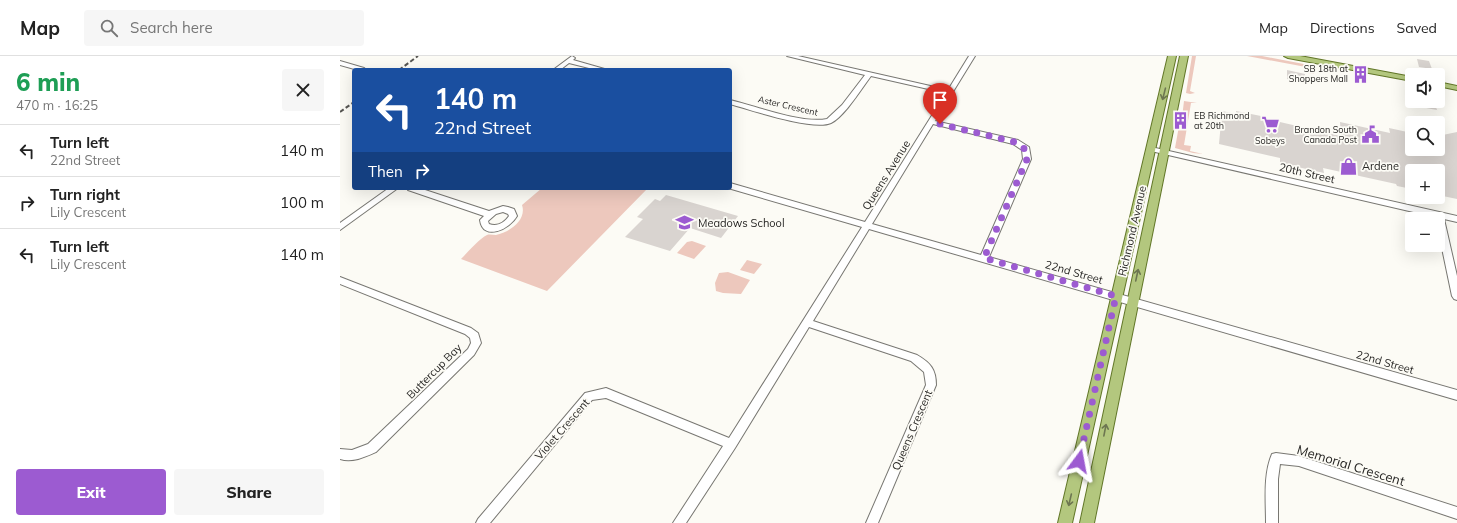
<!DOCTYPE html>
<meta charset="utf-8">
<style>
:root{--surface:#fff;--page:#f6f6f6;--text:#222;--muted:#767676;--line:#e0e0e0;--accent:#9c5bd1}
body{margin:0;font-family:Mulish,sans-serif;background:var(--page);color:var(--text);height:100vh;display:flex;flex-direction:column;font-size:15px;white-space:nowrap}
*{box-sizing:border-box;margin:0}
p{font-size:13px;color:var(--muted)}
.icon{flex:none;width:22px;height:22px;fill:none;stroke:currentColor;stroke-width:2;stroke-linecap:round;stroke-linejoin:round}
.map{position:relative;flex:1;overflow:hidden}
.details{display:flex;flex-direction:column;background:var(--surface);width:340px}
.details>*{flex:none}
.banner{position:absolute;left:12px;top:12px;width:380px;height:122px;border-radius:4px;box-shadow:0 4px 16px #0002;background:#1a4fa0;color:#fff;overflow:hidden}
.fabs{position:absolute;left:1065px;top:12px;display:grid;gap:8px}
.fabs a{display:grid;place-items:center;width:40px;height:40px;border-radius:4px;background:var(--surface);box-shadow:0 4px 16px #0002;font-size:20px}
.pin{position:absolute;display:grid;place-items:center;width:34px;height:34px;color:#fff;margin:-41px -17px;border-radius:50% 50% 50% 0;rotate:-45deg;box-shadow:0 0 4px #0007}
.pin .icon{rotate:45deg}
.me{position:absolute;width:44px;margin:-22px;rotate:13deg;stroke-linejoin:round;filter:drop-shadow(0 0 3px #0008)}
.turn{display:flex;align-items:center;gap:14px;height:84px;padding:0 16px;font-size:18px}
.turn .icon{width:52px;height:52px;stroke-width:2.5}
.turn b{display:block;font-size:28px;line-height:34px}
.then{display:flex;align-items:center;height:38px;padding:0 16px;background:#0003;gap:8px;font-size:15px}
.round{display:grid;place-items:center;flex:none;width:42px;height:42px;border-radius:4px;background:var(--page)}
.headline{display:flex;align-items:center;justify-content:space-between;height:68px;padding:0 16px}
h1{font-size:24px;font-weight:800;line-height:30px;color:#1e9e55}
.primary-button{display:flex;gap:8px;margin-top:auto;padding:8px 16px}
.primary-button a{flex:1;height:46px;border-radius:4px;background:var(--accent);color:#fff;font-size:16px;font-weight:800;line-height:46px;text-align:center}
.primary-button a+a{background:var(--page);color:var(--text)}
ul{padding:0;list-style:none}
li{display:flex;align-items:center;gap:12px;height:52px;padding:0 16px;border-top:1px solid var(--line)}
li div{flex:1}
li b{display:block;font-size:15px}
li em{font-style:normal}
header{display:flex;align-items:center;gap:24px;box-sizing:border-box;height:56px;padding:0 20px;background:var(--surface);border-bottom:1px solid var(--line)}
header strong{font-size:19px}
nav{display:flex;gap:22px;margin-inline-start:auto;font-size:14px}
.search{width:280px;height:36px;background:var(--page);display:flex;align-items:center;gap:10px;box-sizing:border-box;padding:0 14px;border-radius:4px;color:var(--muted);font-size:15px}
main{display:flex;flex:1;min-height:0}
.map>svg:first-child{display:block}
.green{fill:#edc8bd}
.building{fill:#d9d4d0}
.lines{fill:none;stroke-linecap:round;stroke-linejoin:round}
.minor-casing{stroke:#787772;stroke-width:2}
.major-casing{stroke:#617627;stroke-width:2}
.minor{fill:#fff;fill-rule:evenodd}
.major{fill:#b3c77e;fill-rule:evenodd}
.rail{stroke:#565552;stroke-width:2;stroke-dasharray:4.5 2.5;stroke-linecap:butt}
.oneway{stroke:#6d7651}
.route{stroke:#9c5bd1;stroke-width:7;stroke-dasharray:0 12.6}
.labels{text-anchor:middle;stroke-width:3.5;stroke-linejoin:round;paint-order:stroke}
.far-poi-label{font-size:9px;fill:#272624;stroke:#fcfbf5;text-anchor:end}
.far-street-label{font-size:9px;fill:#272624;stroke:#fcfbf5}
.poi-label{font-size:11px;fill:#272624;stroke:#fcfbf5;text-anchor:start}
.street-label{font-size:11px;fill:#272624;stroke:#fcfbf5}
.near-street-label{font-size:13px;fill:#272624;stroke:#fcfbf5}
</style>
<header>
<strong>Map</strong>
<div class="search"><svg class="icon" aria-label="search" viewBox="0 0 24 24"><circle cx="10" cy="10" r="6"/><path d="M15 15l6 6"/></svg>Search here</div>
<nav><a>Map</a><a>Directions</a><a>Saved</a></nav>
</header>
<main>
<section class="details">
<div class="headline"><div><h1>6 min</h1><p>470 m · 16:25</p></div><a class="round"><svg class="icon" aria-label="close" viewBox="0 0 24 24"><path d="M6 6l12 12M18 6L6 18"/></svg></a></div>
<ul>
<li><svg class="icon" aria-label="left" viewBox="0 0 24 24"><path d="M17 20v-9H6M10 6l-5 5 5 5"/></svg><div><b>Turn left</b><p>22nd Street</p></div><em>140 m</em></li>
<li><svg class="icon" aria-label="right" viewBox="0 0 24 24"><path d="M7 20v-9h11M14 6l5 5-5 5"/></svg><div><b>Turn right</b><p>Lily Crescent</p></div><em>100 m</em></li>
<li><svg class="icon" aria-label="left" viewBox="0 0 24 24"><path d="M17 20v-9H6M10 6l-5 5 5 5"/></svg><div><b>Turn left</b><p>Lily Crescent</p></div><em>140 m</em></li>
</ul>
<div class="primary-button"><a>Exit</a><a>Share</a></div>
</section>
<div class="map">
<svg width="1117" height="467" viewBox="0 0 1117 467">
<rect width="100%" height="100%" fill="#fcfbf5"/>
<!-- green -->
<g class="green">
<path d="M852,0H856L850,35L855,37L850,38L846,37Z"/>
<path d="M907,0H922L969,9L973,11L974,18L968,17L966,11Z"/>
<path d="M844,45L857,47H851L844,89L851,90L850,95L863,98L853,97L835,92L839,70H841Z"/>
<path d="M202,132H308L207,235L121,203C127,197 139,183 147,179C149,178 153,179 156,179C170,176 187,164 182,149Z"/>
<path d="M352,185L366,190L354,203L337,197L347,186Z"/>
<path d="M407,204L422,208L414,218L400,214Z"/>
<path d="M388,216L410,224L401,238L383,237L376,235L375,227L379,217Z"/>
</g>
<!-- building -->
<g class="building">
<path d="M1077,3L1089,5L1092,13L1079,11Z"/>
<path d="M947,14L965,18V26L947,23Z"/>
<path d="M1070,45H1094L1097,54L1070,49Z"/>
<path d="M882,55L896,58V55L921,60L922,62L1001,80L1000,66L1050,77L1049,72L1072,77V93H1098V80L1117,76V143L1098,139V115H1072V133L1057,130L1056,128L983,112L984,117L940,107V102L879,88Z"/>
<path d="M326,139L398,160L381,182L350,172L330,195L285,181L303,163L297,161L315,143L320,145Z"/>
</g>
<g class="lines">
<defs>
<g id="minor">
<path d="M232,0L235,2L233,4L268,14H257L229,7L220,14H213Z"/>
<path d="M447,0H458L608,34L629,0H635L595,65L678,84L689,91L691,103L649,201L1117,334V344L529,173L473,265L577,299C591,307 596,314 596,329L538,467H526L586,329L584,316L571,305L469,271L395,392L346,467H333L383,390L266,342L252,344L150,467H136L138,463L245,337L266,332L389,382L522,171L388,132H390V127L525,166L606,37L531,20C522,32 504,61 491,67C473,75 411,54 390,48V44C416,50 461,68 487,63L502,49L525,19ZM593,68L673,88L682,94L683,103L641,199L532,168Z"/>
<path d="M0,5L24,12L25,13L18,14L0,9Z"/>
<path d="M808,91H811L1117,160V166L1104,163L1117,220V244L1114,243L1112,240L1098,173V163H1096L1095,161L811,95H808Z"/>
<path d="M49,132H58L0,174V167Z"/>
<path d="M67,132H79L149,155L163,150L168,151L174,153L177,160C170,173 143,186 140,164L144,160L68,134ZM163,156L168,158L169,160C164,167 157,171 149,168L148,165L156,158Z"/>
<path d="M0,221L131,272L138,277L141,287L134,299L36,396C25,401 12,407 0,403V393L12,394L28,388L128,293L131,287L130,282L125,278L0,228Z"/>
<path d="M936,397L959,400L1117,451V463L959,410L940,408L938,423V467H926C926,445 923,419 932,398Z"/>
</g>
<g id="major">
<path d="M828,0H836L732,467H718Z"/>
<path d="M840,0H848L754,467H740Z"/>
<path d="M944,0H960L1072,21V25L948,2Z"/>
<path d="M1098,26L1117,30V34L1098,30Z"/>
</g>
</defs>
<!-- minor casing -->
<use href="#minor" class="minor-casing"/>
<!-- major casing -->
<use href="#major" class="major-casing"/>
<!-- minor -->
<use href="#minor" class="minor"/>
<!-- major -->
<use href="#major" class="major"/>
<!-- rail -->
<g class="rail">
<path d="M59,14L78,0"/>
<path d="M0,56L14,46"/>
</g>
</g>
<!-- one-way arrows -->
<defs><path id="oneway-shaft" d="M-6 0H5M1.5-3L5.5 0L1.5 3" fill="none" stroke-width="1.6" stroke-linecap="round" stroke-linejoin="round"/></defs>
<g class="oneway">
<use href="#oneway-shaft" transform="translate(824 38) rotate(104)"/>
<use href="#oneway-shaft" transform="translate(797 219) rotate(-78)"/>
<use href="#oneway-shaft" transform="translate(765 374) rotate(-79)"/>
<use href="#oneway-shaft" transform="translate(730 444) rotate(103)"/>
</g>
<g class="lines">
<!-- route -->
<path class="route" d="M600,68L675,86L686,94L687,103L644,202L776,240L739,405"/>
</g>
<!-- icons -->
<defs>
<symbol id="building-bare" viewBox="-9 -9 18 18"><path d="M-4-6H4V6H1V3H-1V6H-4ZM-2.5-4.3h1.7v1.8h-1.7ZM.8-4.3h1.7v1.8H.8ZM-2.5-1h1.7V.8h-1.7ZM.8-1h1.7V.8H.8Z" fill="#9c5bd1" stroke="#fcfbf5" stroke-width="2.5" paint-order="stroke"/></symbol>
<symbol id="supermarket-bare" viewBox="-9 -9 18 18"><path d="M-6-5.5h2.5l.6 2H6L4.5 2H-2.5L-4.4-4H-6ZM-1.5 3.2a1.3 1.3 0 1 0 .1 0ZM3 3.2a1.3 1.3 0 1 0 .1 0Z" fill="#9c5bd1" stroke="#fcfbf5" stroke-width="2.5" paint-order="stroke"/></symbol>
<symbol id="civic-bare" viewBox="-9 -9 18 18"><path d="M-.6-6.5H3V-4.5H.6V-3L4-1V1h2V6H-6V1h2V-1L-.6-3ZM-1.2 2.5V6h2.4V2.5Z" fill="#9c5bd1" stroke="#fcfbf5" stroke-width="2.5" paint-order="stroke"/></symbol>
<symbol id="shop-bare" viewBox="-9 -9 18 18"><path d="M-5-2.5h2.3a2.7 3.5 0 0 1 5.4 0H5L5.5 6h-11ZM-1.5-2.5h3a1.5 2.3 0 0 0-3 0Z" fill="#9c5bd1" stroke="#fcfbf5" stroke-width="2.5" paint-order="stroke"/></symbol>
<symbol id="school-bare" viewBox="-9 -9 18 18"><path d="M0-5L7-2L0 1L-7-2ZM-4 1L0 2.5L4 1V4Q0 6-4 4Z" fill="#9c5bd1" stroke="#fcfbf5" stroke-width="2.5" paint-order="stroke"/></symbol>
</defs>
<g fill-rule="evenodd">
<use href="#building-bare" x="1008" y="6" width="25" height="25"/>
<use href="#building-bare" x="828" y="52" width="25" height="25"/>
<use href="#supermarket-bare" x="918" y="56" width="25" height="25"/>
<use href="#civic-bare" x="1018" y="66" width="25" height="25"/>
<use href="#shop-bare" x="996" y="98" width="25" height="25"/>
<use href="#school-bare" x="332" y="154" width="25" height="25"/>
</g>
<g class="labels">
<!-- far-poi labels -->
<g class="far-poi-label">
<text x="1008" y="16">SB 18th at<tspan x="1008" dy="10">Shoppers Mall</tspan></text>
<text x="854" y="63" text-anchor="start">EB Richmond<tspan x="854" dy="10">at 20th</tspan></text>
<text x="1017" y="77">Brandon South<tspan x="1017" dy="10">Canada Post</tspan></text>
<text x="930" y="88" text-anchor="middle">Sobeys</text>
</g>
<!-- far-street labels -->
<g class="far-street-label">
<text transform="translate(448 50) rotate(13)" y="3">Aster Crescent</text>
</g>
<!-- poi labels -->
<g class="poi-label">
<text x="1022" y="114">Ardene</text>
<text x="358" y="171">Meadows School</text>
</g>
<!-- street labels -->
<g class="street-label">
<text transform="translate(967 117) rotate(13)" y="4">20th Street</text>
<text transform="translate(546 119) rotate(-58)" y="4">Queens Avenue</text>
<text transform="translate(792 175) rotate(-77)" y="4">Richmond Avenue</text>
<text transform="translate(734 216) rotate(16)" y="4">22nd Street</text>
<text transform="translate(1045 306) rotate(16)" y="4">22nd Street</text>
<text transform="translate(94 315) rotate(-45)" y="4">Buttercup Bay</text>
<text transform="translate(222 373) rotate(-49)" y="4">Violet Crescent</text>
<text transform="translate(572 374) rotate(-67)" y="4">Queens Crescent</text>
</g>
<!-- near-street labels -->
<g class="near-street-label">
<text transform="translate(1011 409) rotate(17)" y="5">Memorial Crescent</text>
</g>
</g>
</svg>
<div class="fabs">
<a><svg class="icon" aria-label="sound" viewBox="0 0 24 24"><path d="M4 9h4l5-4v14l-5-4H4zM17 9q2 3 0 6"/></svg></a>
<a><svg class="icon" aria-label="search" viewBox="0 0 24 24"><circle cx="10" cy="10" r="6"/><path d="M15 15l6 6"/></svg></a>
<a>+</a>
<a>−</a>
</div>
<div class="pin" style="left:600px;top:68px;background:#d93025"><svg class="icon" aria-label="arrive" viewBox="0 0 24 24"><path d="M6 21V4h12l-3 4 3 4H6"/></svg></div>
<svg class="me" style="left:739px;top:405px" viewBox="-20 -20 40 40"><path d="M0-17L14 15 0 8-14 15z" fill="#9c5bd1" stroke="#fff" stroke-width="4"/></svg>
<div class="banner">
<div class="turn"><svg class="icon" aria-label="left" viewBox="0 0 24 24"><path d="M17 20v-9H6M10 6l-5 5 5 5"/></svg><div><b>140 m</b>22nd Street</div></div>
<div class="then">Then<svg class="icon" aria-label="right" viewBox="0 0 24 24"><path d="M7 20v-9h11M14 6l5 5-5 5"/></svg></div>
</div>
</div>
</main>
